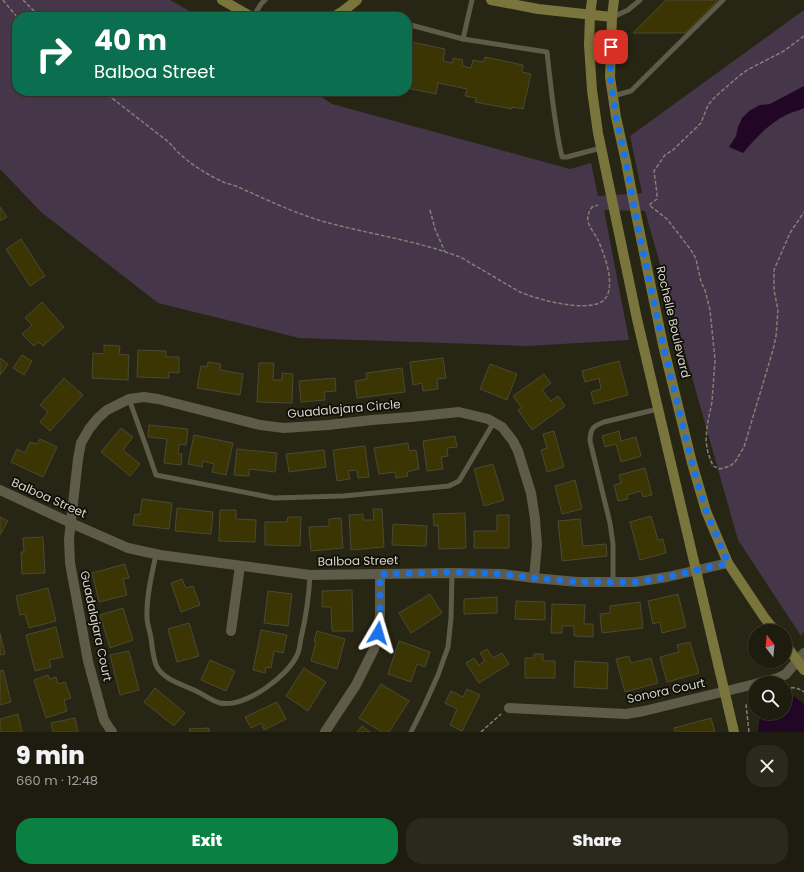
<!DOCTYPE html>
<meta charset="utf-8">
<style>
:root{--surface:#1d1c0e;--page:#2a291c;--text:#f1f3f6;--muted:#a0a19e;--line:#3b3a2e;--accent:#0b8043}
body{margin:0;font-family:Poppins,sans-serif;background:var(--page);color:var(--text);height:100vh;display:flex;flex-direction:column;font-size:15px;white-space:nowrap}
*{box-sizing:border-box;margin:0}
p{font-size:13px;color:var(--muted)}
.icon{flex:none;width:22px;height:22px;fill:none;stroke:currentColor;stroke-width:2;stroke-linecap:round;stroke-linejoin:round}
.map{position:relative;height:732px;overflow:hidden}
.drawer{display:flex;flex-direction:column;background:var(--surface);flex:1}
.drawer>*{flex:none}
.banner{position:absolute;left:12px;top:12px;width:400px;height:84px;border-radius:16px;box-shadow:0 1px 3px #0004,0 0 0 1px var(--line);background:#0b6e4f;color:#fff;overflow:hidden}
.needle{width:26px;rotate:344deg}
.buttons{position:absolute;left:748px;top:624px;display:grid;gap:8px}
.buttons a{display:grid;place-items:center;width:44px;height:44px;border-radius:50%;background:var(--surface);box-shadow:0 1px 3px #0004,0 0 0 1px var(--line);font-size:20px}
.pin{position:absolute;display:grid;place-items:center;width:34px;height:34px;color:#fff;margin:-17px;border-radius:8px;box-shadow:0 2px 6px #0006}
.me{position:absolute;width:44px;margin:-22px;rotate:7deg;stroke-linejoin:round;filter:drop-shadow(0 0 3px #0008)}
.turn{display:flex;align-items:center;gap:14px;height:84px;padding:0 16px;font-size:18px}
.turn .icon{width:52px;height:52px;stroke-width:2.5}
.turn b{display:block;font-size:28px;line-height:34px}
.round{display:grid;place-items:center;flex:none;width:42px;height:42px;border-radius:16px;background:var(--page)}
.head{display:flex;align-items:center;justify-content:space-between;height:68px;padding:0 16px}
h1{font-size:24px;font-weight:800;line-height:30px}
.cta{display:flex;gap:8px;margin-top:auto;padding:8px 16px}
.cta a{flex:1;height:46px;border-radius:16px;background:var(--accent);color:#fff;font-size:16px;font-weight:800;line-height:46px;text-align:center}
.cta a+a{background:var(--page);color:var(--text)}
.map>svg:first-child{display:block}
.green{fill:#463649}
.water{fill:#210725}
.building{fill:#3a3503;stroke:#4a4936}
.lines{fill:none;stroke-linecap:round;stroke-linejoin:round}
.path{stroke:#828072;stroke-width:1.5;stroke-dasharray:4 2;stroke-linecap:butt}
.lane{stroke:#5e5c48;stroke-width:5}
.street{stroke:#5e5c48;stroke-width:10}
.secondary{stroke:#7a753d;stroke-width:10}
.route{stroke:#1a73e8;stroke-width:7;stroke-dasharray:0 12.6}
.labels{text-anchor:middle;stroke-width:3.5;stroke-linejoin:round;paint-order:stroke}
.street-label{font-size:12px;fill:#d6d5ca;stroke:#0f0e07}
</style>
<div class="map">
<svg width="804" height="732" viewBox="0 0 804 732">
<rect width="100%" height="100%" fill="#272513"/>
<!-- green -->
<path class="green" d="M0,0H170L200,17H17V91H313L332,104L570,169L591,163L598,196L642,193L630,136L804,10V631L801,636L738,540L645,211L604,210L629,340L528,346L299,338L158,303L41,212L0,169Z"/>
<!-- water -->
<g class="water">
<path d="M804,86V108C798,111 792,112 786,115C768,124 756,138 743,153L729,147L736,136L738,127L742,118L749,111L760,105L770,104Z"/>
<path d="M792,695L804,704V732H758L759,722L762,713H785V697Z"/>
</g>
<!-- building -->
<g class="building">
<path d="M666,0H718L685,33H633Z"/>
<path d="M407,41L445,49L443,61L452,63L453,58L463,60L462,66L471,68L473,60L483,62L485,57L523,65L522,72L531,74L523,109L512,107V109L475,102L476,98L465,96L467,89L438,83L436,94L407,88Z"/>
<path d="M0,207L7,217L0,221Z"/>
<path d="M21,239L45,276L30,286L6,249Z"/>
<path d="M42,302L64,327L43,346L39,342L34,346L22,334L32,325L25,318Z"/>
<path d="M104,345L120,346L119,354L129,355L128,380L92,378L93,353L104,354Z"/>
<path d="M138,350L166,351V357H179V373L169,372V378L137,377Z"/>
<path d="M22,355L32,361L24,375L13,368Z"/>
<path d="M0,358L8,364L0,375Z"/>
<path d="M443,358L446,378L437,379L438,389L423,391L422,383L413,385L410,362Z"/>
<path d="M619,361L628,395L594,404L591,392L601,389L599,378L585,382L582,371Z"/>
<path d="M208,362L221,364L220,370L243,374L240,395L197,388L201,366L207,367Z"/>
<path d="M259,363H274L273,380H282V373L293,374L292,403L257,402Z"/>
<path d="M490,364L517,374L507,400L480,389Z"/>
<path d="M402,368L405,392L357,398L355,381L367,379L366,373Z"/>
<path d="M544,374L551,383L542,390L551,401L558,396L565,406L532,430L518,410L522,408L513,396Z"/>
<path d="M64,378L83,395L50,431L40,422L48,412L40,405Z"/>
<path d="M335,378L336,391L324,392L325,400L301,402L299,381Z"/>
<path d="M149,425L188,429L186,445L179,444L178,454H182L181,465L164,463L167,439L148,437Z"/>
<path d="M121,428L133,437L123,450L140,464L130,476L101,452Z"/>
<path d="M554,431L564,467L547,472L541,450L547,448L543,434Z"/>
<path d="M619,431L621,441L636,437L641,456L621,462L616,444L605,447L602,436Z"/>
<path d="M194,435L233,443L226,475L212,472L214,464L203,461L202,467L188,464Z"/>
<path d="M455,436L457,447L447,448L448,456L441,457L443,469L427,471L423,441Z"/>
<path d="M40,439L57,447L43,477L11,462L17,449L25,453L30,442L37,444Z"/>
<path d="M408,443L409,451L416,450L419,469L407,472L408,476L396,478L395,472L379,474L374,448Z"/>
<path d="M365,446L369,477L358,478L357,470L348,471L350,479L337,481L333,450Z"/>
<path d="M237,449L277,453L275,472L249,469V476L234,475Z"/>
<path d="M324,450L326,467L289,472L286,454Z"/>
<path d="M493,464L504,500L484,506L474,469Z"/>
<path d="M645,468L652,495L643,497L641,491L627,495L628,499L618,501L614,485L621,483L619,475Z"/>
<path d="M575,480L582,509L562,514L555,486Z"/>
<path d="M142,499L172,503L169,529L133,525L135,514L140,515Z"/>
<path d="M177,508L213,512L211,534L175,531Z"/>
<path d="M373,509H382L384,547L351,550L349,515L363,514V520H374Z"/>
<path d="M220,510H236V519L256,520L255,542L219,541Z"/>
<path d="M465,513L466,548L439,549L438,525L434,526L433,514Z"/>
<path d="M497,515H509V548H474V531H497Z"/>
<path d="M651,516L658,540L663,539L666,553L640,560L630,522Z"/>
<path d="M0,517L8,521L0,535Z"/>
<path d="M288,517H301L300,546L265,545V522H287Z"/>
<path d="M341,518L343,548L311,551L309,527L329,526V519Z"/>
<path d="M580,519L583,546L606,544L607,556L562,561L558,521Z"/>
<path d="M393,524L427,526L426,546L392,545Z"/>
<path d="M43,537L45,573L22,574L21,552H24L23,538Z"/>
<path d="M125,564L129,578L123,579L127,595L99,602L92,573Z"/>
<path d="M182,579L186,588L193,586L200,605L181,612L171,583Z"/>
<path d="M48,588L56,621L29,628L25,614L20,615L16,596Z"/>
<path d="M352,590L353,631H332L331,607H322V591Z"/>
<path d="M268,591L292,594L288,626L264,623Z"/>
<path d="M430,594L442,613L411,633L399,613Z"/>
<path d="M678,594L686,627L662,633L660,622L653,624L648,601Z"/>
<path d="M497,597V613L464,614V599Z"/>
<path d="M516,601L545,602V620L515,619Z"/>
<path d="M640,602L643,628L602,633L600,614L610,613V606Z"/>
<path d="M552,604L585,605L584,624H593V637L574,636V626H562V633H551Z"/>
<path d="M123,608L133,640L110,648L100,615Z"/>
<path d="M189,623L199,656L177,662L168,629Z"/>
<path d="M56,627L63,657L49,660L51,667L35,671L26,635Z"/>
<path d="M261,630L287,635L283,653L274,651L271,668L266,667L265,673L253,670Z"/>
<path d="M317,631L345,639L337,669L311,661L316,641H314Z"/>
<path d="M0,633L5,654L0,655Z"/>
<path d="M399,641L430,652L425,667L417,664L411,682L388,674Z"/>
<path d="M690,642L699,673L667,682L660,657L679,652L677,645Z"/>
<path d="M487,649L493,658L502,653L509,664L479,683L466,663L474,658L479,665L485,661L480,653Z"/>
<path d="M129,651L139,690L120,695L110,655Z"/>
<path d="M534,654H543V661H555V678H525V658H534Z"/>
<path d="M629,656L631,663L651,658L658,683L625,692L616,659Z"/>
<path d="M210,660L235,671L226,691L201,680Z"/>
<path d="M575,661L608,663L607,689L574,687Z"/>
<path d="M304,668L326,682L308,711L286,696Z"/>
<path d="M3,670L11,702L0,705V671Z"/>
<path d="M48,675L49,679L56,677L58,684L65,682L71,698L64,700L67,711L46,718L34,680Z"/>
<path d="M381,684L409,701L389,732H382L359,718Z"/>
<path d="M155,688L185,713L174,726L144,702Z"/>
<path d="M467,689L480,695L462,731L450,725L457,709L445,703L451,691L463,697Z"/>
<path d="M277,702L286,719L264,730L261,723L251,728L245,717Z"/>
<path d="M18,714L22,732H0V719Z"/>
<path d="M75,718L78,732H53L51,723Z"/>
<path d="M711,718L715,732H675L674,728Z"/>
<path d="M362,726L370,732H357Z"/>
<path d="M209,728V732H190L189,729Z"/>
</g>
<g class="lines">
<!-- path -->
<g class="path">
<path d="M3,0L17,17"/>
<path d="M23,0L40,17"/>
<path d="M804,36L784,51L749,69L739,76L715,97L708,105L701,123L673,150L665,155L654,171L657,194V199L649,205L667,219L691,250L696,259L701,282L705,290L710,310L715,360L712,402L707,426L706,441L708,453L713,466L720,469L730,466L735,462L744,447L773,350L776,336L778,310L774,290V270L790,233L804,212"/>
<path d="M103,91L162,137C170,142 174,149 181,155C192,165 205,173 219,180C224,183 230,184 236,186C265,199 294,213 325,222C369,234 414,240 457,256C461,257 466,260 470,263C481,269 491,275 501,281C510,286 518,292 528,295C544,301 590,313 604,300C617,287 604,253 598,240C595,234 589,227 588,221C587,215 589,212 592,207L598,205"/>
<path d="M430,210L435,229L445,252"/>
<path d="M785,689C793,687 797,687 804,692"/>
<path d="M481,732L501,714"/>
<path d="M749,732L746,705L755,698"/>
</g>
<!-- lane -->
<g class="lane">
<path d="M253,17L261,4L265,0"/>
<path d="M613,17L628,10L640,0"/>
<path d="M407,24L463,39L472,0"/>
<path d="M463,39L547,52C551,87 554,123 562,157H567L601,148"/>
<path d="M613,96L631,91L723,0"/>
<path d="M129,399L147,449L156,475L274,498L343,496L449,486L459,481L494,422"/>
<path d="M156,554C152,575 146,596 147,617C147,624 150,631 151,638C152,647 153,656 156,665C163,680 182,684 196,691C205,695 209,700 220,703C245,708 289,676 298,653C300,648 300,643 301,638C306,617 309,596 310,575"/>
<path d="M613,582V544L610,523L590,441C590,429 593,426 604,422L658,409"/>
<path d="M411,732L425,704L438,675L448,647L451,618L452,573"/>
</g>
<!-- street -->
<g class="street">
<path d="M0,490L71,523L128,548L160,555L310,575L452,573L502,574L534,578L578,582H635L667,577L728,563"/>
<path d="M231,631L240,566"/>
<path d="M758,683L778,678L786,674L804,653"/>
<path d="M509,708L626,714L644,711L755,684"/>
<path d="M112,732L104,720L88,661L70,563L69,539L78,459L81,443L89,429L98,418L107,410L129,399L144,397L158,399L260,425L284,428L328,425L372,420L411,417L459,412L488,419L502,427L513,441L518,451L531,493L535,519L537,545L534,578"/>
<path d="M325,732L356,685L374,649L380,616V574"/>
</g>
<!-- secondary -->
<g class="secondary">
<path d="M222,0L252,17"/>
<path d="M491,0L538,9L612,17"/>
<path d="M592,0L590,15L589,45L592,90L598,133L637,319L734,732"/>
<path d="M614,0L612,17L610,77L616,117L626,162L637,219L663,345L692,463L706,511L728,563L764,617L775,631"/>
<path d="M333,17L343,11L357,0"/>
<path d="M785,644L804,670"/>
</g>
</g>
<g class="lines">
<!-- route -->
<path class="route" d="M378,633L380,616V574L452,572L502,574L534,578L578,582H635L667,577L728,563L706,511L692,463L663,345L636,218L626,162L616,117L610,77L611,47"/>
</g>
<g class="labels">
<!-- street labels -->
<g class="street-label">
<text transform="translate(673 322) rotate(77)" y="4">Rochelle Boulevard</text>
<text transform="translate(344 409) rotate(-5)" y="4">Guadalajara Circle</text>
<text transform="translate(49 498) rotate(24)" y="4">Balboa Street</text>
<text transform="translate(358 561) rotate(-1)" y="4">Balboa Street</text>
<text transform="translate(96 626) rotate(78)" y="4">Guadalajara Court</text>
<text transform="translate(666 691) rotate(-12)" y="4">Sonora Court</text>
</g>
</g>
</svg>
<div class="buttons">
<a><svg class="needle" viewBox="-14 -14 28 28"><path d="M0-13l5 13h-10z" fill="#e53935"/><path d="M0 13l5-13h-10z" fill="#a0a19e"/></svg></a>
<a><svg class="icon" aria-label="search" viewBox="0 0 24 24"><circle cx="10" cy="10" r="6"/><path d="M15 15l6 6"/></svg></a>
</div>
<div class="pin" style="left:611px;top:47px;background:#d93025"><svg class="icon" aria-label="arrive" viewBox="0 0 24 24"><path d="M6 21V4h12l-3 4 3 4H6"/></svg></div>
<svg class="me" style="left:378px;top:633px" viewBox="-20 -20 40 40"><path d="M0-17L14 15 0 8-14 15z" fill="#1a73e8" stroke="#fff" stroke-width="4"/></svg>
<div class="banner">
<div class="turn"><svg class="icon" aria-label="right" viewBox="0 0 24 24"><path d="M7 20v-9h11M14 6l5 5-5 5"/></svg><div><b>40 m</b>Balboa Street</div></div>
</div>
</div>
<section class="drawer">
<div class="head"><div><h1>9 min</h1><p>660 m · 12:48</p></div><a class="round"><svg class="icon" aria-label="close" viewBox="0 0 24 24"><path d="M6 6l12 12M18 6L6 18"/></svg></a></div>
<div class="cta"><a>Exit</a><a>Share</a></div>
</section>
